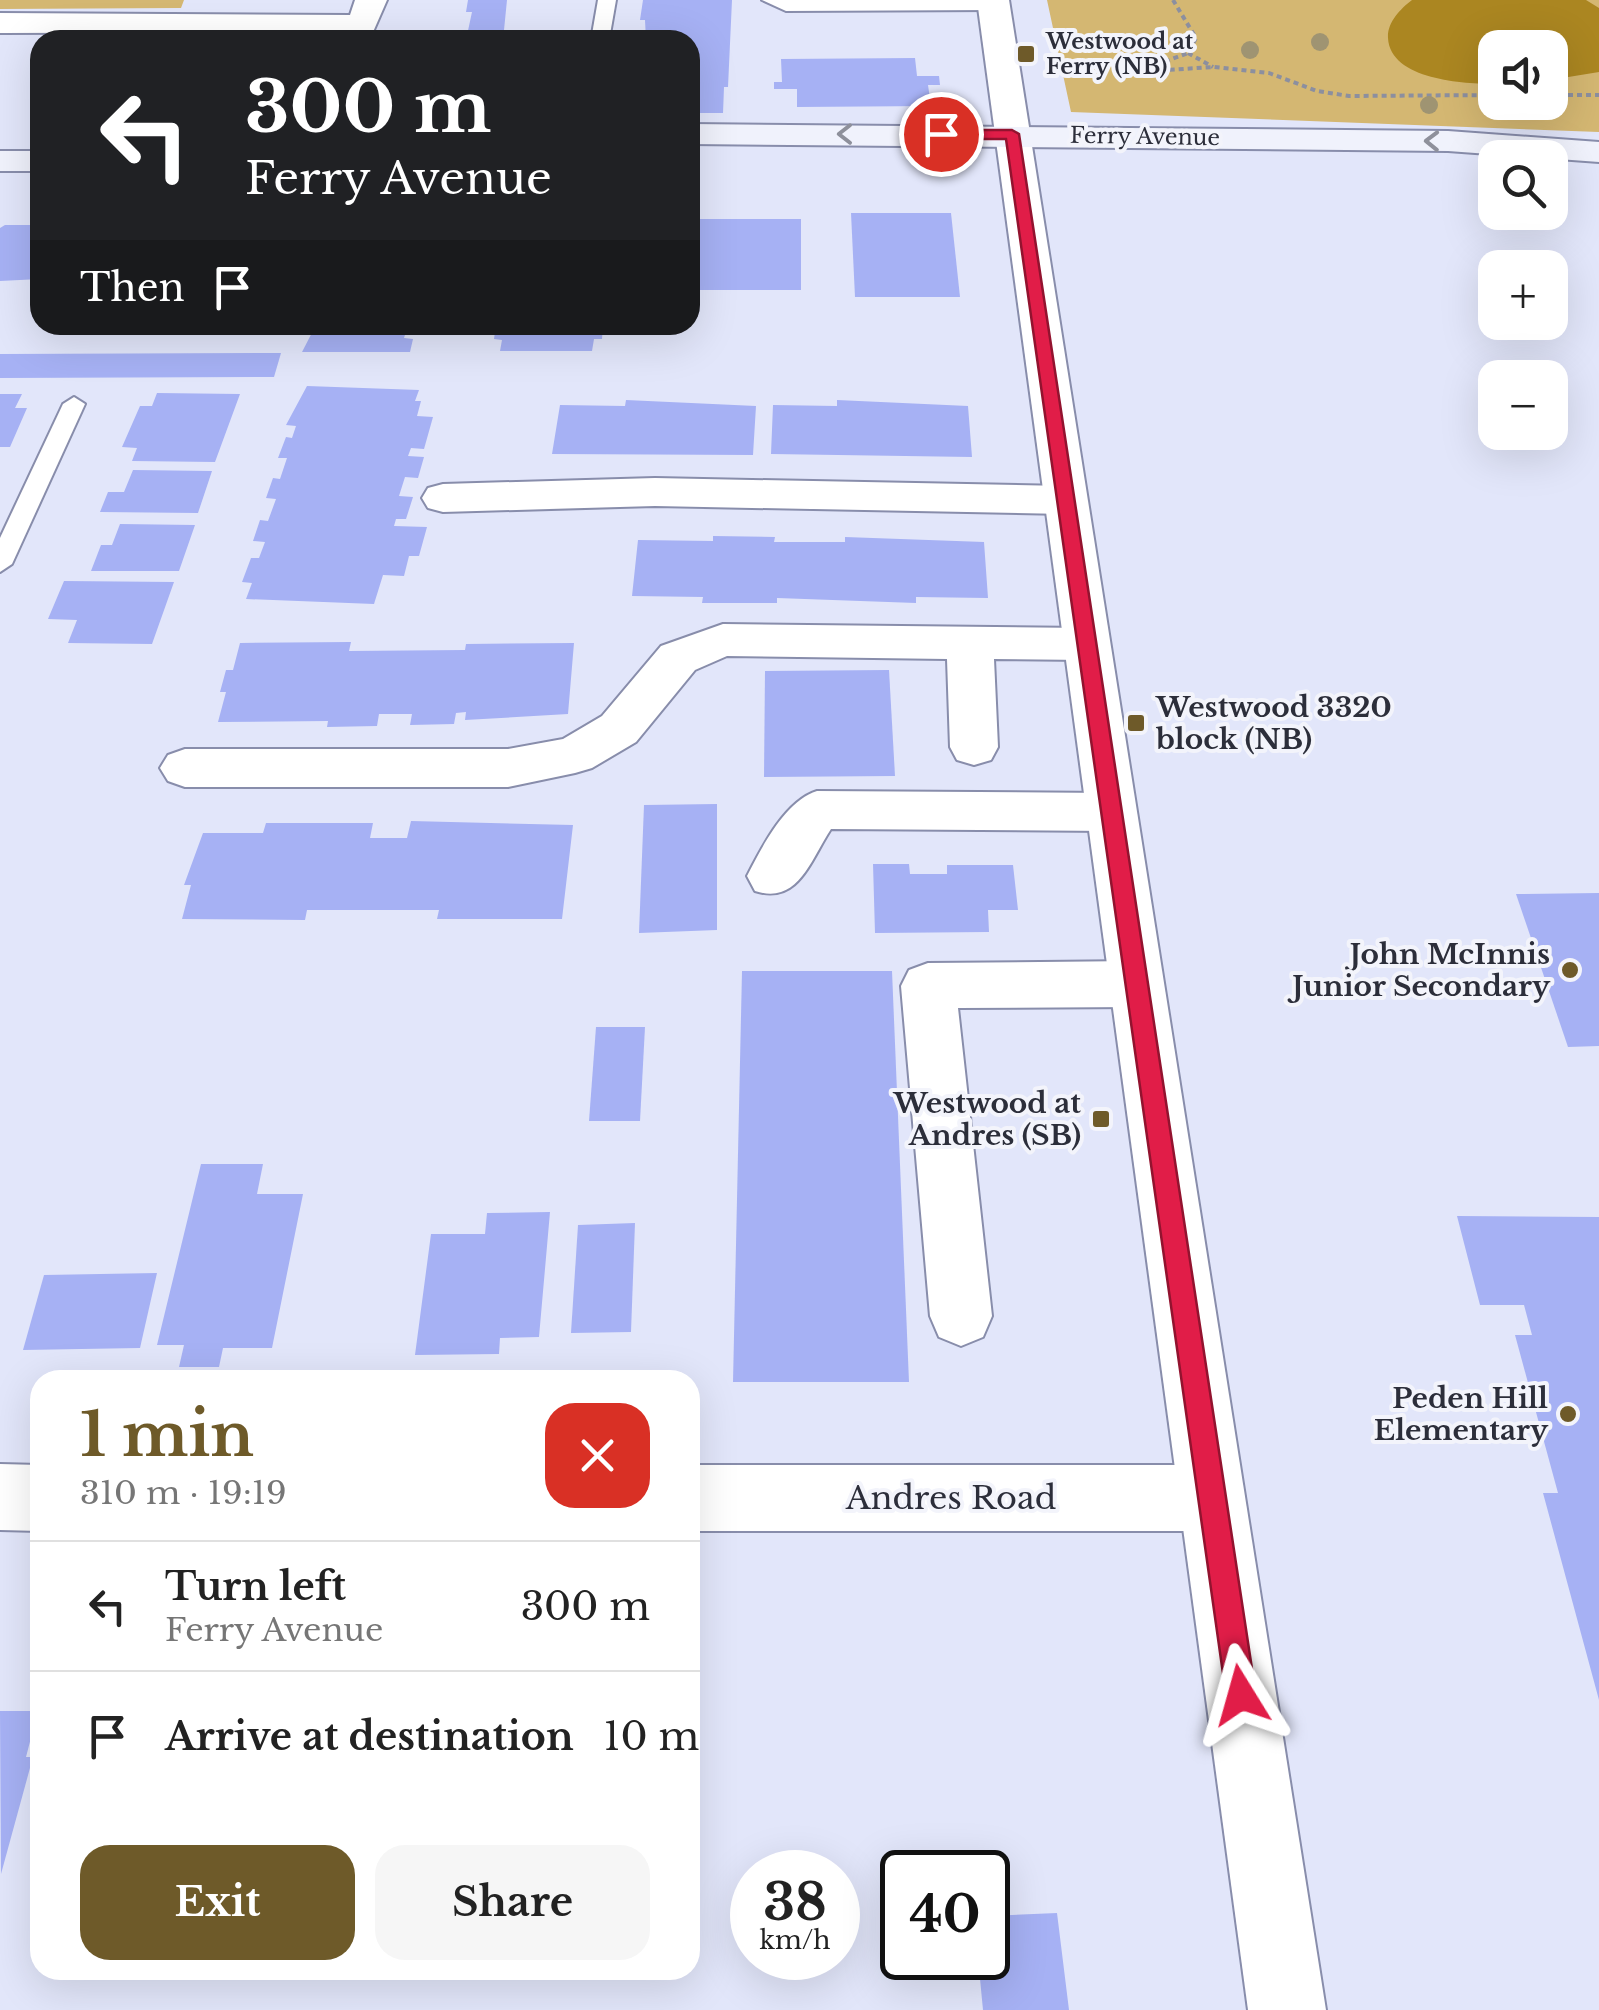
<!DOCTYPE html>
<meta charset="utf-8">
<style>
:root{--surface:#fff;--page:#f6f6f6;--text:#222;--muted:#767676;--line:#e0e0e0;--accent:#6e5a29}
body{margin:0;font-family:"Libre Baskerville",serif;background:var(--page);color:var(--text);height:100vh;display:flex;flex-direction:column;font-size:38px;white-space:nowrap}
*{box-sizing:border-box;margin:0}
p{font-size:32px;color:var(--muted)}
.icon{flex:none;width:55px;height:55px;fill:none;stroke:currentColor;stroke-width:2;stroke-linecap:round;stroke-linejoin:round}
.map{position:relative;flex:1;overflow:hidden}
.drawer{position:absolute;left:30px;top:1370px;width:670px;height:610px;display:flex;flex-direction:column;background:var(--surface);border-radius:30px;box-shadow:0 10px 40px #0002}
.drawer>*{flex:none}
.guide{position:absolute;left:30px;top:30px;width:670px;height:305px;border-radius:30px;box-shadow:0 10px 40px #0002;background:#202124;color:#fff;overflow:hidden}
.controls{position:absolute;left:1478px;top:30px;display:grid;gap:20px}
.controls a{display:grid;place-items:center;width:90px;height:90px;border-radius:20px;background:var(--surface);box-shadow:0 10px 40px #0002;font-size:50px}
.speed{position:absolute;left:730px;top:1850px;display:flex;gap:20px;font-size:50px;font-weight:700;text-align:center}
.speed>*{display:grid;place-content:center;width:130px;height:130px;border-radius:50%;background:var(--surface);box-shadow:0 10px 40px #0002;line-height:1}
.speed small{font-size:25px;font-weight:400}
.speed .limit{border:5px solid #111;border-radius:15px;background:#fff;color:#111}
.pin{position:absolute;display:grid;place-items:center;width:85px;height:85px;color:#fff;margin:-42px;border:5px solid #fff;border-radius:50%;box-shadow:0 2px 10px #0007}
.me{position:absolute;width:110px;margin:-55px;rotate:352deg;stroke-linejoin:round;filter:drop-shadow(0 0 8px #0008)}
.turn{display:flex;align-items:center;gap:35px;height:210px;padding:0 50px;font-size:45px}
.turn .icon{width:130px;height:130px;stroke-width:2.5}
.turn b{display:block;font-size:70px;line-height:85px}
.then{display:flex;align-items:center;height:95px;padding:0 50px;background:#0003;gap:20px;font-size:38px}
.round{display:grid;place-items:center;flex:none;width:105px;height:105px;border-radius:30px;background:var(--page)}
.overview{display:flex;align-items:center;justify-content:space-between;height:170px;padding:0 50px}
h1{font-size:60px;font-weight:700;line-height:75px;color:var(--accent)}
.action{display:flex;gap:20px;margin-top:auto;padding:20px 50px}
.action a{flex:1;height:115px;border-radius:30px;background:var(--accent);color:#fff;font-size:40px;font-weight:700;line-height:115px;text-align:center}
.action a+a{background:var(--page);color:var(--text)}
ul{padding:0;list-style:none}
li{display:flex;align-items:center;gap:30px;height:130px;padding:0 50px;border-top:2px solid var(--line)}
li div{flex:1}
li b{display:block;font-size:38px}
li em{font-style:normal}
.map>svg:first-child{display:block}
.green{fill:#d4b772;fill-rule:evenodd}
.water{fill:#ab8621}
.building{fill:#a6b1f4}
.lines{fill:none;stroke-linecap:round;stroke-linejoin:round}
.service-casing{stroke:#888dab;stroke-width:4}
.minor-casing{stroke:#888dab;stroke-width:4}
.tertiary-casing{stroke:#888dab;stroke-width:4}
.secondary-casing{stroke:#888dab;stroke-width:4}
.path{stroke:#8c8f9f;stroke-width:4;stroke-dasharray:5 4;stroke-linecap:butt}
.service{fill:#fff;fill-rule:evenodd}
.minor{fill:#fff;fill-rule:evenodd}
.tertiary{fill:#fff;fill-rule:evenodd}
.secondary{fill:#f0f2fc;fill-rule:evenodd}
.tree{fill:#9f9472}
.oneway{stroke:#8e909b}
.route{fill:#e11d48;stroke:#92132f;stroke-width:2.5}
.poi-dot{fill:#6e5a29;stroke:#f3f4fb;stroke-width:4}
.labels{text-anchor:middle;stroke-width:8;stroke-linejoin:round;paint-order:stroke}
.far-poi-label{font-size:22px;font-weight:bold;fill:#2c2e3a;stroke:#f3f4fb;text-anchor:start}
.far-street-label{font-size:22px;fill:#2c2e3a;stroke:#f3f4fb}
.poi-label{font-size:28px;font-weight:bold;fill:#2c2e3a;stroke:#f3f4fb;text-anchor:end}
.near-street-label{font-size:32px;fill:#2c2e3a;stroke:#f3f4fb}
</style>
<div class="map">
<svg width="1599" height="2010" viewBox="0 0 1599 2010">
<rect width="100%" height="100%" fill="#e2e6fa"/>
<!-- green -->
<g class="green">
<path d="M0,0H184L181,8L0,9Z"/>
<path d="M1047,0H1599V132L1071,112ZM1495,48H1550V102H1495Z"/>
</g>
<!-- water -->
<path class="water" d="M1412,0H1586L1599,8V72L1550,80V48H1495V84C1465,84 1390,80 1388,38C1387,23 1400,9 1412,0Z"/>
<!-- building -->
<g class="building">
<path d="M468,0H507L503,40H466L472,12H466Z"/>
<path d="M643,0H732L728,87H724L723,113H690V40H646L645,20H640Z"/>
<path d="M915,58L917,76H939L940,85H928L931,106L797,107V89H774V82H782L781,59Z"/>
<path d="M851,213H951L960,297H855Z"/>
<path d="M697,219H801V290H693Z"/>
<path d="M5,225H40V279L0,281V228Z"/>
<path d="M316,325H408L404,338L413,339L410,352H302Z"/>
<path d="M496,325H603L602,339H594L592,351H500L502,340L494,339Z"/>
<path d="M281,353L274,377L0,378V354Z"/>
<path d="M307,386L419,390L415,401H421L417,416L433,417L424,449L411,448L408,456L424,457L418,478L405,477L399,496L413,497L406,519H396L394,526L427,527L419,556H409L404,576L383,575L374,604L246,599L252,583L242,582L251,558H259L265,542L253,541L260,520L268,521L276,499L266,498L273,478L280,479L287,458H278L286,437L292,438L296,426L286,425Z"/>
<path d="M157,393L240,394L215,462L132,461L137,448L122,447L140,406H152Z"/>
<path d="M0,394H22L15,408H27L10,447H0Z"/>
<path d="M626,400L756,406L753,455L552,454L560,405L625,406Z"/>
<path d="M837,400L968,406L972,457L771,454L773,405L837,406Z"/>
<path d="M133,470L212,471L198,513L100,512L108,492H124Z"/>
<path d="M120,524L195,525L179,571H91L101,545H112Z"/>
<path d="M713,536L775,537L774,542H845V537L984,542L988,598L916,597V603L777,598V603H702L703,597L632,596L638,540L713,541Z"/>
<path d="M64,581L174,582L152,644L68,643L77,620L48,619Z"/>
<path d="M351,642L349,651L465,650L466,644L574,643L568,714L465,720L466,712L456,713L454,724L410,725L412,714H379L377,726L327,727L328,721L218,722L226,692H220L226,670H233L240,643Z"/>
<path d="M889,670L895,776L764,777L765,671Z"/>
<path d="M717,804V930L639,933L644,805Z"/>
<path d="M411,821L573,825L562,919H437L439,910H307L305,920L182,919L191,885H184L203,833H263L266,823H373L370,838H407Z"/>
<path d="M873,864H909L910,874H947V865H1013L1018,910H988L989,932L875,933Z"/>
<path d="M1599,893V1046L1568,1047L1516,894Z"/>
<path d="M742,971H892L909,1382H733Z"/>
<path d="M596,1027H645L640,1121H589Z"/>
<path d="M201,1164H263L257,1194H303L272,1348H223L219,1367H179L184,1345H157Z"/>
<path d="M550,1212L539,1337L500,1338L499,1354L415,1355L431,1234H485L487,1213Z"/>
<path d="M1457,1216L1599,1217V1700L1543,1493H1558L1515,1335H1532L1524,1305H1480Z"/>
<path d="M635,1223L631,1332L571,1333L578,1225Z"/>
<path d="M157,1273L140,1348L23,1350L44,1275Z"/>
<path d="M0,1711H38L26,1757H33L1,1874Z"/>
<path d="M1057,1913L1069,2010H983L978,1958H988V1916Z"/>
</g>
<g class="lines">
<defs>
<g id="service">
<path d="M598,0H616L609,40H591Z"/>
<path d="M762,0H994L1003,5L994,10L786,11Z"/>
<path d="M74,397L85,404L12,564L0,572V538L63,404Z"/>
</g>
<g id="minor">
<path d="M355,0H387L373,32L0,33V13L350,15Z"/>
<path d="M655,478L1065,486L1080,490L1087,500L1080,510L1065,514L655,506L443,512L428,508L422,498L428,488L443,484Z"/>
<path d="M723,624L1085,628L1101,632L1108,644L1101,656L1085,660L994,659L998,747L991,760L974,765L957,760L950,747L947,659L727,656L695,670L636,742L592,768L575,773L508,787H185L168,781L160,768L168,755L185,749H508L563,739L602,716L661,646Z"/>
<path d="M817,791L1110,793L1128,798L1135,812L1128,826L1110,831L831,829C810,861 798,905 755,891L747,876C762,847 785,801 817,791Z"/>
<path d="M1136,961L1155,968L1163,984L1155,1000L1136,1007L958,1008L992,1316L983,1337L961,1346L939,1337L930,1316L901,986L909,970L928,963Z"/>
<path d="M0,1464L40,1465V1531L0,1530Z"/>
<path d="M690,1465H1212L1236,1474L1245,1498L1236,1522L1212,1531H690Z"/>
</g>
<path id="tertiary" d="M977,0H1009L1326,2010H1248Z"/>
<g id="secondary">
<path d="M690,124L1448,131L1599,142V162L1448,151L690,144Z"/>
<rect x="0" y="151" width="40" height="20"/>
</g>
</defs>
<!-- service casing -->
<use href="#service" class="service-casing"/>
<!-- minor casing -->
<use href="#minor" class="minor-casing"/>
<!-- tertiary casing -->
<use href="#tertiary" class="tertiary-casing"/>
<!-- secondary casing -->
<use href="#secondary" class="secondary-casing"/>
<!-- path -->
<g class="path">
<path d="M1173,0L1196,38L1188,53L1164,62L1166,70L1214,67L1269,73L1317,91L1349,96L1495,95"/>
<path d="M1188,53L1213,67"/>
<path d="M1550,95H1599"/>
</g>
<!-- service -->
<use href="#service" class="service"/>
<!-- minor -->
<use href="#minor" class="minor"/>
<!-- tertiary -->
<use href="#tertiary" class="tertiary"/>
<!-- secondary -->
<use href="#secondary" class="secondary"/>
</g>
<!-- trees -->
<g class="tree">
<circle cx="1320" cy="42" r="9"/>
<circle cx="1250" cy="50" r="9"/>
<circle cx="1429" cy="105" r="9"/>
</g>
<!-- one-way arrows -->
<defs><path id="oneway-chevron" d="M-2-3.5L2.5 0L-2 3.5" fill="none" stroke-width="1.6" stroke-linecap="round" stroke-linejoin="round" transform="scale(2.5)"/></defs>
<g class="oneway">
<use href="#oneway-chevron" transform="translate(845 134) rotate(-180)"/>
<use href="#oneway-chevron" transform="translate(1432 141) rotate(-179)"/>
</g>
<!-- route -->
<path class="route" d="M1012,130L1019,134L1256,1695L1251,1706L1241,1710L1231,1706L1226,1695L1006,139H941L934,134L941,130Z"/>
<!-- markers -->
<g class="poi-dot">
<rect x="1016" y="44" width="20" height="20" rx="5"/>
<rect x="1126" y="713" width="20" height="20" rx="5"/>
<circle cx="1570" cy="970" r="10"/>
<rect x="1091" y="1109" width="20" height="20" rx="5"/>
<circle cx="1568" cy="1414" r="10"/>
</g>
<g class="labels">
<!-- far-poi labels -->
<g class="far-poi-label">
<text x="1046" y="49">Westwood at<tspan x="1046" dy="25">Ferry (NB)</tspan></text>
</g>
<!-- far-street labels -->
<g class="far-street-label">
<text transform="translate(1145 136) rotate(1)" y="8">Ferry Avenue</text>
</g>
<!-- poi labels -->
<g class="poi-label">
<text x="1156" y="717" text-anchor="start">Westwood 3320<tspan x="1156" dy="32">block (NB)</tspan></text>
<text x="1550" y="964">John McInnis<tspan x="1550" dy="32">Junior Secondary</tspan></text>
<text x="1081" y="1113">Westwood at<tspan x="1081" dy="32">Andres (SB)</tspan></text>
<text x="1548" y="1408">Peden Hill<tspan x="1548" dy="32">Elementary</tspan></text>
</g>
<!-- near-street labels -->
<g class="near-street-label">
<text x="951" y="1509">Andres Road</text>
</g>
</g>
</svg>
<div class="controls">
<a><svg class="icon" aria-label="sound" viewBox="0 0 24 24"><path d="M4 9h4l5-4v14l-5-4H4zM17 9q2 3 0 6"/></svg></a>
<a><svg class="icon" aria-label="search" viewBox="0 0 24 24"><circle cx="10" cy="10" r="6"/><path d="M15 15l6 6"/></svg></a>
<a>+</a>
<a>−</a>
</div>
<div class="speed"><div>38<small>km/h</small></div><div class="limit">40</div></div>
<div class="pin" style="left:941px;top:134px;background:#d93025"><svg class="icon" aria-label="arrive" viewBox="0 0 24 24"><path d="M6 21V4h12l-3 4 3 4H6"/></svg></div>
<svg class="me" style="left:1241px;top:1695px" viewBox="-20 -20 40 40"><path d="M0-17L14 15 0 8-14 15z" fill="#e11d48" stroke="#fff" stroke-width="4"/></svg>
<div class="guide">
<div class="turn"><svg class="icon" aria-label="left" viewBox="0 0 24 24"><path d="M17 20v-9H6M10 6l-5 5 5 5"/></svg><div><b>300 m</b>Ferry Avenue</div></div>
<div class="then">Then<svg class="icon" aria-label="arrive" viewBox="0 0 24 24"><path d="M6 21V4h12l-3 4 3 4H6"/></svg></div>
</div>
<section class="drawer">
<div class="overview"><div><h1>1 min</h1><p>310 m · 19:19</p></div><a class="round" style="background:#d93025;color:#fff"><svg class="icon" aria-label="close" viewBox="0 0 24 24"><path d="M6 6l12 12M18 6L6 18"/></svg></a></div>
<ul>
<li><svg class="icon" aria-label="left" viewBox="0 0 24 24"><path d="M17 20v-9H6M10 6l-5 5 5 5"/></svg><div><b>Turn left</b><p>Ferry Avenue</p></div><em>300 m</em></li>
<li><svg class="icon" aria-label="arrive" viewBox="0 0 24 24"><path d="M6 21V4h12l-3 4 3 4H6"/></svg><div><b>Arrive at destination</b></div><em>10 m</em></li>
</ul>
<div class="action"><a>Exit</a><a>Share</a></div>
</section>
</div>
